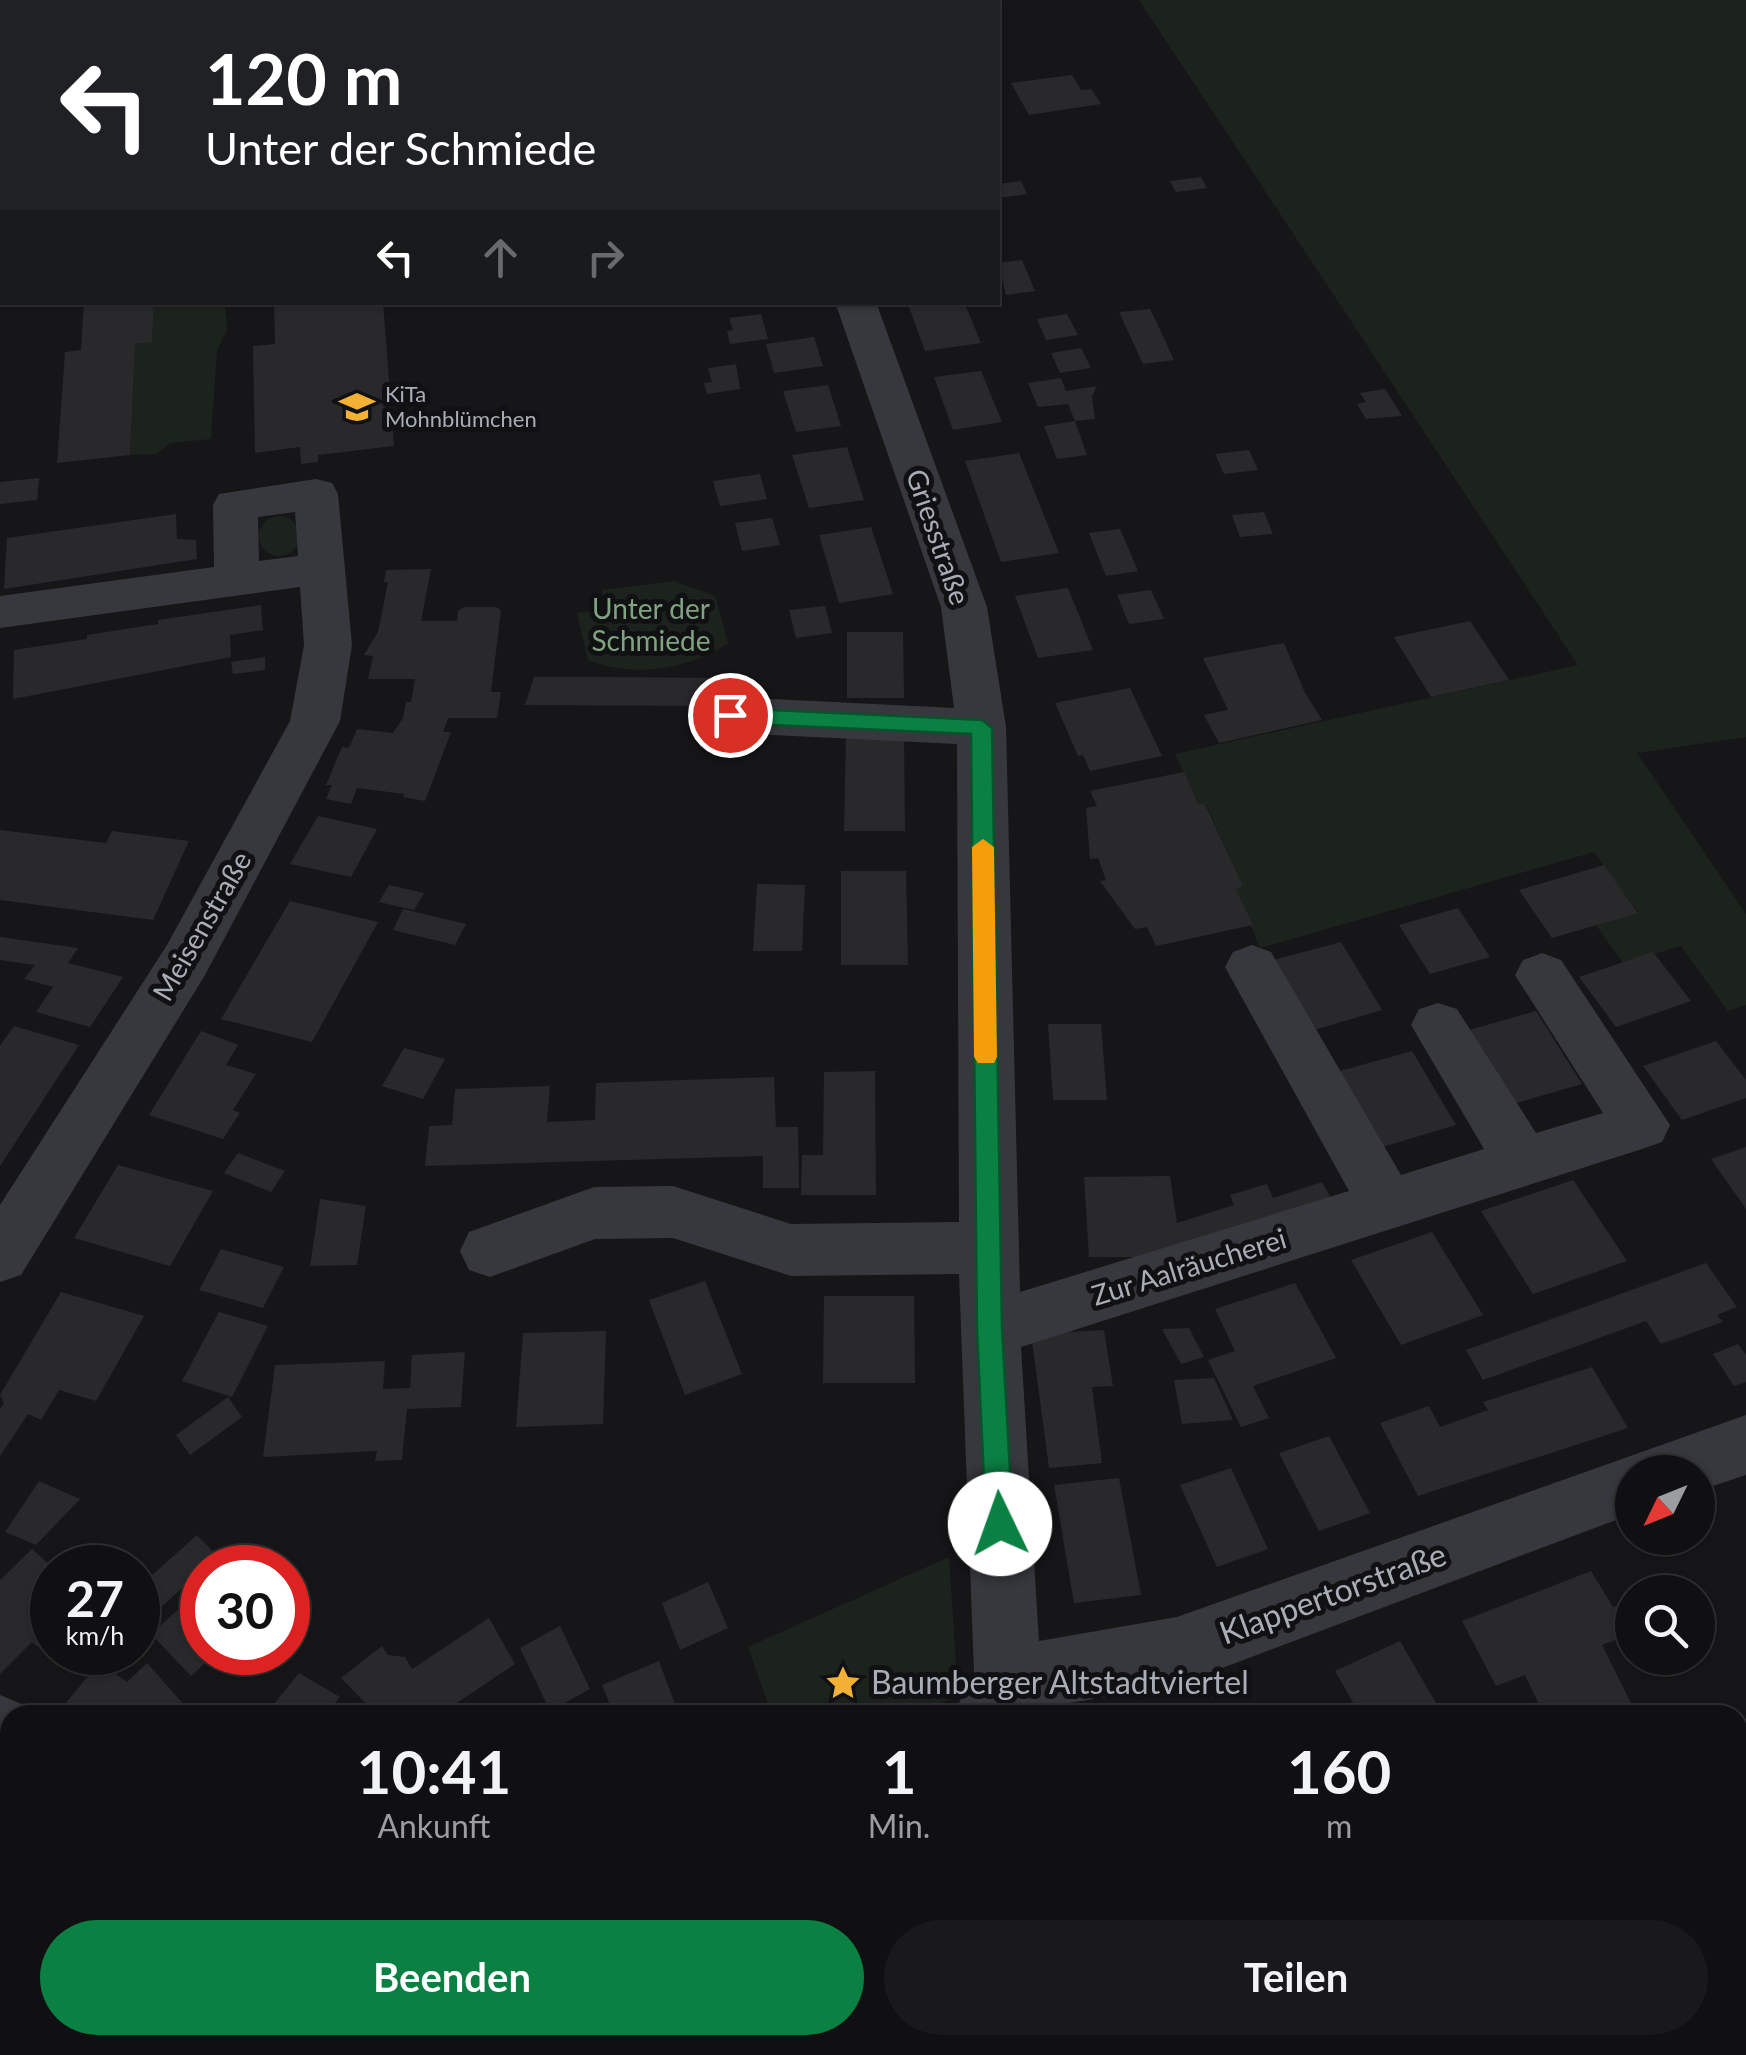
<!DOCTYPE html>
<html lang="de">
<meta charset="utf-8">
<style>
:root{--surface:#101012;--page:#19191b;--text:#f1f3f6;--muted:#9c9d9f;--line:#303032;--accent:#0b8043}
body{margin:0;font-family:Lato,sans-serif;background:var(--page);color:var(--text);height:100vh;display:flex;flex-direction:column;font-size:38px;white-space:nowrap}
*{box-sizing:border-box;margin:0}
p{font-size:32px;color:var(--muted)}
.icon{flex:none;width:55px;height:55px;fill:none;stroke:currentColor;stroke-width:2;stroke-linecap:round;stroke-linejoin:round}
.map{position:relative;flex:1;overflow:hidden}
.details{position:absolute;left:0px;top:1705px;width:1748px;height:350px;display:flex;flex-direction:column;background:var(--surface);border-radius:30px 30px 0 0;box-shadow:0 2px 8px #0004,0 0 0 2px var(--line)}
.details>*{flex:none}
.hud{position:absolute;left:0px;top:0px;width:1000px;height:305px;box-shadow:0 2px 8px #0004,0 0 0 2px var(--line);background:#202124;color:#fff;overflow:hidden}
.needle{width:65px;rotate:227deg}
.controls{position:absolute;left:1615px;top:1455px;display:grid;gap:20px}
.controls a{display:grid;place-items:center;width:100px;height:100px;border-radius:50%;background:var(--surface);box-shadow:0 2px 8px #0004,0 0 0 2px var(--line);font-size:50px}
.speed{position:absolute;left:30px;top:1545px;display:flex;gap:20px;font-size:50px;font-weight:700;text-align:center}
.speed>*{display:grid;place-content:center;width:130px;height:130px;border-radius:50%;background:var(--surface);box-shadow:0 2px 8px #0004,0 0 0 2px var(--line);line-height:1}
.speed small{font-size:25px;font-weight:400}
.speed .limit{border:15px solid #d22;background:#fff;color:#111}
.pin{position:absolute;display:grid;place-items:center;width:85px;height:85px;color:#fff;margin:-42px;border:5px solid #fff;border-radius:50%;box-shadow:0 2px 10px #0007}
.me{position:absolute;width:110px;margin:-55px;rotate:357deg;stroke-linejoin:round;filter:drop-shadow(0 0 8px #0008)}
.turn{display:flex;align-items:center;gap:35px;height:210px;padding:0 40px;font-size:45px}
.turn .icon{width:130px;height:130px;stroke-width:2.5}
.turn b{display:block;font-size:70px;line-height:85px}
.lanes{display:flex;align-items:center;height:95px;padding:0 40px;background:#0003;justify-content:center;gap:50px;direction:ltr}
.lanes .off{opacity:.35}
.eta{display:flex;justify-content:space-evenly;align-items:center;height:170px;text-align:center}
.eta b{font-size:60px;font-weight:700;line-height:70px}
.button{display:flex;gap:20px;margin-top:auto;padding:20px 40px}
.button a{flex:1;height:115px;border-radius:60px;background:var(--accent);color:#fff;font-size:40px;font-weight:700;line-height:115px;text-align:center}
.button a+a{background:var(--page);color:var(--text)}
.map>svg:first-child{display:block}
.green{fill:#1c231d}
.building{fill:#29292c}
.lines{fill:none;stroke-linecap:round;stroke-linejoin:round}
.minor{fill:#37383d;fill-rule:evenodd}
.route{fill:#0b8043;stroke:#07532c;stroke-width:2.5}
.slow{fill:#f59e0b}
.labels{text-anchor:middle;stroke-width:10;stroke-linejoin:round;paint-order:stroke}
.far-poi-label{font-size:22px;fill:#a8adb8;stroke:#111113;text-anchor:start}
.street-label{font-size:28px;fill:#a8adb8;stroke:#111113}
.park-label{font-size:28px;fill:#7fa381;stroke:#111113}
.near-street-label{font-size:32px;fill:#a8adb8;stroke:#111113}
.near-poi-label{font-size:32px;fill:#a8adb8;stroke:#111113;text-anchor:start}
</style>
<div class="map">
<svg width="1746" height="2055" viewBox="0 0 1746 2055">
<rect width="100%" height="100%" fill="#161618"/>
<!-- green -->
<g class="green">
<path d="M1139,0H1746V737L1637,753L1746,914V1005L1728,1011L1681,946L1623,963L1596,925L1638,912L1594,852L1260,948L1236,890L1243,886L1206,804H1198L1175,754L1578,665Z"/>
<path d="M154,303H225L227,330L217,350L211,439L170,443L157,454L130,455L135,344L152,341Z"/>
<circle cx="279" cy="536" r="20"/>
<path d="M674,581L715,596L728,643C689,670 632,678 588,660L577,613L605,610L602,590Z"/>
<path d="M949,1557L958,1694L921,1715H772L748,1647Z"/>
</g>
<!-- building -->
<g class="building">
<path d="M1072,75L1081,90L1091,89L1101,104L1029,115L1011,83Z"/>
<path d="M1201,177L1207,188L1176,192L1170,181Z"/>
<path d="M1021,181L1027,194L998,198V184Z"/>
<path d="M1022,260L1035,291L1006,295L998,263Z"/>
<path d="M84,302H154L152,342L135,344L130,455L57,463L65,352L81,350Z"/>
<path d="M274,302H383L394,446L318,455V462L301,464L300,447L255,453L253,346L275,344Z"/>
<path d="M907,302H964L981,343L925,351Z"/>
<path d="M1150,309L1155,319L1174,360L1143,364L1119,312Z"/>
<path d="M761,314L768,339L730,344L727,331L733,330L729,318Z"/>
<path d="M1067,314L1078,335L1046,340L1037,319Z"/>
<path d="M814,337L823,366L774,373L766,344Z"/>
<path d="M1081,348L1091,368L1060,373L1051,353Z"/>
<path d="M736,364L740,389L707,394L704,383L712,382L708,368Z"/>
<path d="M981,371L1002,422L953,430L934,377Z"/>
<path d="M1061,378L1066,391L1097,386L1092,396L1095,419L1075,421L1068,404L1038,407L1028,383Z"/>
<path d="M828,385L841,426L796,432L783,391Z"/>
<path d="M1385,389L1402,416L1366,419L1357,404L1366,402L1360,393Z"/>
<path d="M1075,421L1087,455L1057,459L1044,426Z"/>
<path d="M847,447L864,500L809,508L792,455Z"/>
<path d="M1249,450L1258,470L1224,474L1215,454Z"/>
<path d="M1019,453L1059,553L1001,562L965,461Z"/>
<path d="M760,474L767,499L720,506L713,481Z"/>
<path d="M39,478L37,500L0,504V482Z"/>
<path d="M1264,512L1273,534L1240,537L1232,515Z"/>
<path d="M176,514L177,539L196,540L197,559L4,589L7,538Z"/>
<path d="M772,518L780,545L742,551L735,523Z"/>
<path d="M871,527L893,594L839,603L819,535Z"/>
<path d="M1120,529L1138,571L1106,576L1089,533Z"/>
<path d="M431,569L421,621H457L458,611L464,607H496L501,611L491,692H501L497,718H448L443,732H451L425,801L403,797L404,794L357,788L351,804L326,799L332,785H326L342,747L349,748L357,729L393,733L403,718L406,702H411L415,679H368L373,656L364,655L378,632L388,582H384L386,570Z"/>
<path d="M1068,588L1093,650L1038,658L1015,596Z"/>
<path d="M1151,590L1164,619L1129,624L1117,595Z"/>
<path d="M261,605L263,630L230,635L231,657L13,699L14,650L87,639V635L158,624V620Z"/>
<path d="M825,606L832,633L796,638L789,610Z"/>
<path d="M1470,621L1509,680L1431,697L1394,637Z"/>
<path d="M847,632H903L904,698H847Z"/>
<path d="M1284,643L1305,693L1322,720L1219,743L1204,715L1228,710L1203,658Z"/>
<path d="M265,657V670L233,674L231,662Z"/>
<path d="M534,677H605L726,678L725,697L709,696V706L525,705Z"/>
<path d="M1130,688L1162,756L1090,771L1083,755L1078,756L1055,703Z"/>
<path d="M846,735H904L905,831H844Z"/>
<path d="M1184,772L1198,804H1205L1243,886L1236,890L1253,925L1156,946L1147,927L1135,929L1100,881L1106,880L1098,858L1090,859L1086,808L1097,806L1090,791Z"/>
<path d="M318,816L377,829L351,877L290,864Z"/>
<path d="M0,830L106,843L112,831L189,841L153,920L0,900Z"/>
<path d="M1604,865L1638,913L1552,938L1519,890Z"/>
<path d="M841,871H906L908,965H841Z"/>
<path d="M757,884L805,885L802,951H753Z"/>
<path d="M389,885L424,893L414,910L379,902Z"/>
<path d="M290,901L378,922L312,1042L221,1019Z"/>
<path d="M1458,908L1490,957L1430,974L1399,925Z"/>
<path d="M403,909L466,924L455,945L393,930Z"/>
<path d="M0,937L78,948L68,963L123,977L90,1027L36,1012L53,987L24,979L35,965L0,960Z"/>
<path d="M1341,942L1382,1010L1314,1030L1273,960Z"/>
<path d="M1653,952L1691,1001L1616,1027L1579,977Z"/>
<path d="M1536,1011L1582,1084L1506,1106L1462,1032Z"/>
<path d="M1048,1024H1101L1107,1100H1053Z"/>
<path d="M14,1026L79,1045L0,1166V1046Z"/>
<path d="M201,1031L238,1045L226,1065L256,1074L233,1110L240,1113L223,1139L149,1115Z"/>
<path d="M1716,1041L1746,1080V1098L1682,1120L1643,1066Z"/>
<path d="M404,1048L445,1059L423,1099L382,1086Z"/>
<path d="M1412,1051L1456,1125L1379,1148L1336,1072Z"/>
<path d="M875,1071L876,1195H801L802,1155H823L824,1072Z"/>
<path d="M774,1077L776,1127H798L799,1188H763V1156L425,1166L429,1126L452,1125L455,1089L550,1086L547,1122L595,1120L596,1083Z"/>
<path d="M1746,1147V1209L1711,1159Z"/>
<path d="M238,1153L285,1171L271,1192L224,1173Z"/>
<path d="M118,1165L213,1191L170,1266L74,1238Z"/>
<path d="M1170,1176L1177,1223L1234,1205L1230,1195L1267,1184L1273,1198L1322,1182L1335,1206L1173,1257H1089L1084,1177Z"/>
<path d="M1573,1180L1627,1261L1533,1294L1481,1211Z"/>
<path d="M320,1199L366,1206L357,1265L310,1266Z"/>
<path d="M1432,1232L1483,1315L1401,1345L1351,1260Z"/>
<path d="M221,1249L284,1267L263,1308L199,1290Z"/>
<path d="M1706,1263L1737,1307L1717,1315L1723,1322L1661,1344L1646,1321L1483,1380L1466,1350Z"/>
<path d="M705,1281L742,1374L685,1395L649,1300Z"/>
<path d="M1295,1283L1336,1358L1253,1386L1269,1418L1241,1427L1208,1360L1235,1351L1215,1309Z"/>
<path d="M61,1292L144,1316L96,1401L59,1390L41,1420L28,1414L0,1456V1409L4,1403L0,1395Z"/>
<path d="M824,1296H914L915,1383H823Z"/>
<path d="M219,1312L268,1326L232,1397L182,1381Z"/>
<path d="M1189,1328L1204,1357L1181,1364L1162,1329Z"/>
<path d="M1104,1330L1113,1386L1092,1387L1102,1463L1049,1468L1031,1334Z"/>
<path d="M606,1331L603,1424L516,1427L523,1333Z"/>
<path d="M1738,1344L1746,1355V1382L1734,1386L1713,1354Z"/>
<path d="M465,1352L461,1407L407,1409L402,1460L375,1461L377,1451L263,1457L275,1365L385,1361L383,1389L410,1388L412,1355Z"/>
<path d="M1592,1367L1628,1428L1418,1496L1380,1423L1429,1406L1440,1427L1488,1410L1483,1402Z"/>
<path d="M1214,1378L1233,1420L1182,1424L1174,1380Z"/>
<path d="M228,1397L242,1417L190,1455L176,1435Z"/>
<path d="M1329,1436L1370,1513L1319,1531L1279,1453Z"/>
<path d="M1231,1468L1268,1549L1217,1567L1180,1485Z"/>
<path d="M1119,1478L1141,1595L1074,1603L1054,1485Z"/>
<path d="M39,1481L80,1499L36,1545L5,1532Z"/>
<path d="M197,1535L217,1556L157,1611L138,1590V1568H115L127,1555L149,1578Z"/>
<path d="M32,1549L52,1567V1633L38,1647L32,1642L0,1674V1580Z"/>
<path d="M77,1550L97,1568H59Z"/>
<path d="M1591,1571L1613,1607L1626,1603L1632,1613L1629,1635L1602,1645L1637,1715H1590L1589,1711L1544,1715L1525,1675L1496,1686L1462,1621Z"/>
<path d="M708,1582L728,1628L680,1650L662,1603Z"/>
<path d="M181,1607L202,1630V1652H217L191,1676L151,1634Z"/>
<path d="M489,1618L515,1664L439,1715H377L341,1678L382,1646L388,1655L405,1657L412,1669Z"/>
<path d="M560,1626L590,1689L550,1711L520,1648Z"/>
<path d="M1400,1641L1443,1715H1360L1335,1671Z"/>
<path d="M659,1661L679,1715H614L602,1685Z"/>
<path d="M99,1663L127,1682L147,1663L193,1715H56Z"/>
<path d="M299,1673L340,1697L326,1715H265Z"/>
<path d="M10,1780V1944L0,1946V1782Z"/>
<path d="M1746,2027V2055H1719L1714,2045H1738V2031Z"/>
<path d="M65,2045H122L110,2055H65L69,2052Z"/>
<path d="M144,2045H212L201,2055H133Z"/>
<path d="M406,2045H448L443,2055H401Z"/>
<path d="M588,2045H651L669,2055H583Z"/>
</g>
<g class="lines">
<!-- minor -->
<g class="minor">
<path d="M717,0H753L754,2H719Z"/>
<rect x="0" y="127" width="2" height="22"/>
<path d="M835,302H876L987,607L1006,727L1020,1292L1349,1191L1225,967L1233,952L1252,945L1271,952L1401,1175L1484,1149L1411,1025L1419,1009L1438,1003L1457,1009L1536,1133L1603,1113L1515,975L1523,960L1542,953L1561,960L1670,1125L1662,1142L1642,1149L1021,1347L1039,1641L1177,1617L1746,1415V1475L1698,1491V1472H1632V1514L1177,1685L1028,1710L1025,1715H953L974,1673L959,1274L791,1276L673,1238L595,1239L490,1277L469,1270L460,1251L469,1232L594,1187L673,1186L791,1224L959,1222L957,744L730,733L713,728L706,715L713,702L730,697L954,708L941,607Z"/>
<path d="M316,479L332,483L338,494L352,645L340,721L205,975L21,1275L0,1282V1205L167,945L290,721L304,645L300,587L0,628V596L214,567L213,505L219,494ZM295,512L298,556L259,561L258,517Z"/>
<path d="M0,1695L24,1705L36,1715H10V1769L0,1765Z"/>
<path d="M1746,1912V1984L1738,1987V1915Z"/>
<path d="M247,2045H328L324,2055H243Z"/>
<path d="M1057,2045H1143L1147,2055H1061Z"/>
<path d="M1437,2045H1532L1528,2055H1433Z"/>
</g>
</g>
<!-- route -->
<path class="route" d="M730,708L982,720L992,728L1002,1329L1013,1524L1009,1533L1000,1537L990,1533L986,1524L977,1329L971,734L730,723L720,715Z"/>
<!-- slow -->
<path class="slow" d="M983,839L994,847L997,1057L994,1063H978L974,1057L972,847Z"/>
<!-- icons -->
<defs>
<symbol id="school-bare" viewBox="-9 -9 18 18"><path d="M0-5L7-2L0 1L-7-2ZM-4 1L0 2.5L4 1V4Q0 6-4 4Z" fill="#f2b134" stroke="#111113" stroke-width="2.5" paint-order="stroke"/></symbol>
<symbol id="sight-bare" viewBox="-9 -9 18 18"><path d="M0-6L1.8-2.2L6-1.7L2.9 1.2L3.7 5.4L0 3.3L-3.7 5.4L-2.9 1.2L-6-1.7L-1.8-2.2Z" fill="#f2b134" stroke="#111113" stroke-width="2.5" paint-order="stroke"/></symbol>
</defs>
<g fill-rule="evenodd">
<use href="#school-bare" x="332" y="382" width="50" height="50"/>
<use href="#sight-bare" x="818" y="1658" width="50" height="50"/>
</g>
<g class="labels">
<!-- far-poi labels -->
<g class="far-poi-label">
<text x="385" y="402">KiTa<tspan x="385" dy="25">Mohnblümchen</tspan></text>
</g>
<!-- street labels -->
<g class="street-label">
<text transform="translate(938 537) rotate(71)" y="10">Griesstraße</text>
<text transform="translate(202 926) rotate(-60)" y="10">Meisenstraße</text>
<text transform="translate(1189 1267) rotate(-17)" y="10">Zur Aalräucherei</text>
</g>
<!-- park labels -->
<g class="park-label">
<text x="651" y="619">Unter der<tspan x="651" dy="32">Schmiede</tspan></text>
</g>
<!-- near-street labels -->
<g class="near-street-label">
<text transform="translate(1333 1594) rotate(-20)" y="11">Klappertorstraße</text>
</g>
<!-- near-poi labels -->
<g class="near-poi-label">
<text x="871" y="1694">Baumberger Altstadtviertel</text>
</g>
</g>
</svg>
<div class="controls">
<a><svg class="needle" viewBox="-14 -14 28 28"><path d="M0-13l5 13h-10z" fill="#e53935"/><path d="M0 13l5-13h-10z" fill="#9c9d9f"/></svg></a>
<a><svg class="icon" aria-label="search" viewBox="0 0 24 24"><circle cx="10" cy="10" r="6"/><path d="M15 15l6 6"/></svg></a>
</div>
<div class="speed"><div>27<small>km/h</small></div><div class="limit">30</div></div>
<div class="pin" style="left:730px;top:715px;background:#d93025"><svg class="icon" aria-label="arrive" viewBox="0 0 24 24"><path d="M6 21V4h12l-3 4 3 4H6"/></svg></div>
<svg class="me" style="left:1000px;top:1524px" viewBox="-20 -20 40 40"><circle r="19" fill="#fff"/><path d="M0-13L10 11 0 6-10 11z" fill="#0b8043"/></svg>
<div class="hud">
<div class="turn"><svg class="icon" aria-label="left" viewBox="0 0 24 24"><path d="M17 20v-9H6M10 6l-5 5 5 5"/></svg><div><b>120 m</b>Unter der Schmiede</div></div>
<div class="lanes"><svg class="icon" aria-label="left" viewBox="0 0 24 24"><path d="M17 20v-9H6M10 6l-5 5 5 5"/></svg><svg class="icon off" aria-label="ahead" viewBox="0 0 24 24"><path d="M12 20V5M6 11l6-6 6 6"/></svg><svg class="icon off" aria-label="right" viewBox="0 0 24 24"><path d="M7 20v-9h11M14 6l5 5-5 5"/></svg></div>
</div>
<section class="details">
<div class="eta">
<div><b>10:41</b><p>Ankunft</p></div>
<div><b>1</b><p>Min.</p></div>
<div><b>160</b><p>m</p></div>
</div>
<div class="button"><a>Beenden</a><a>Teilen</a></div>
</section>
</div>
